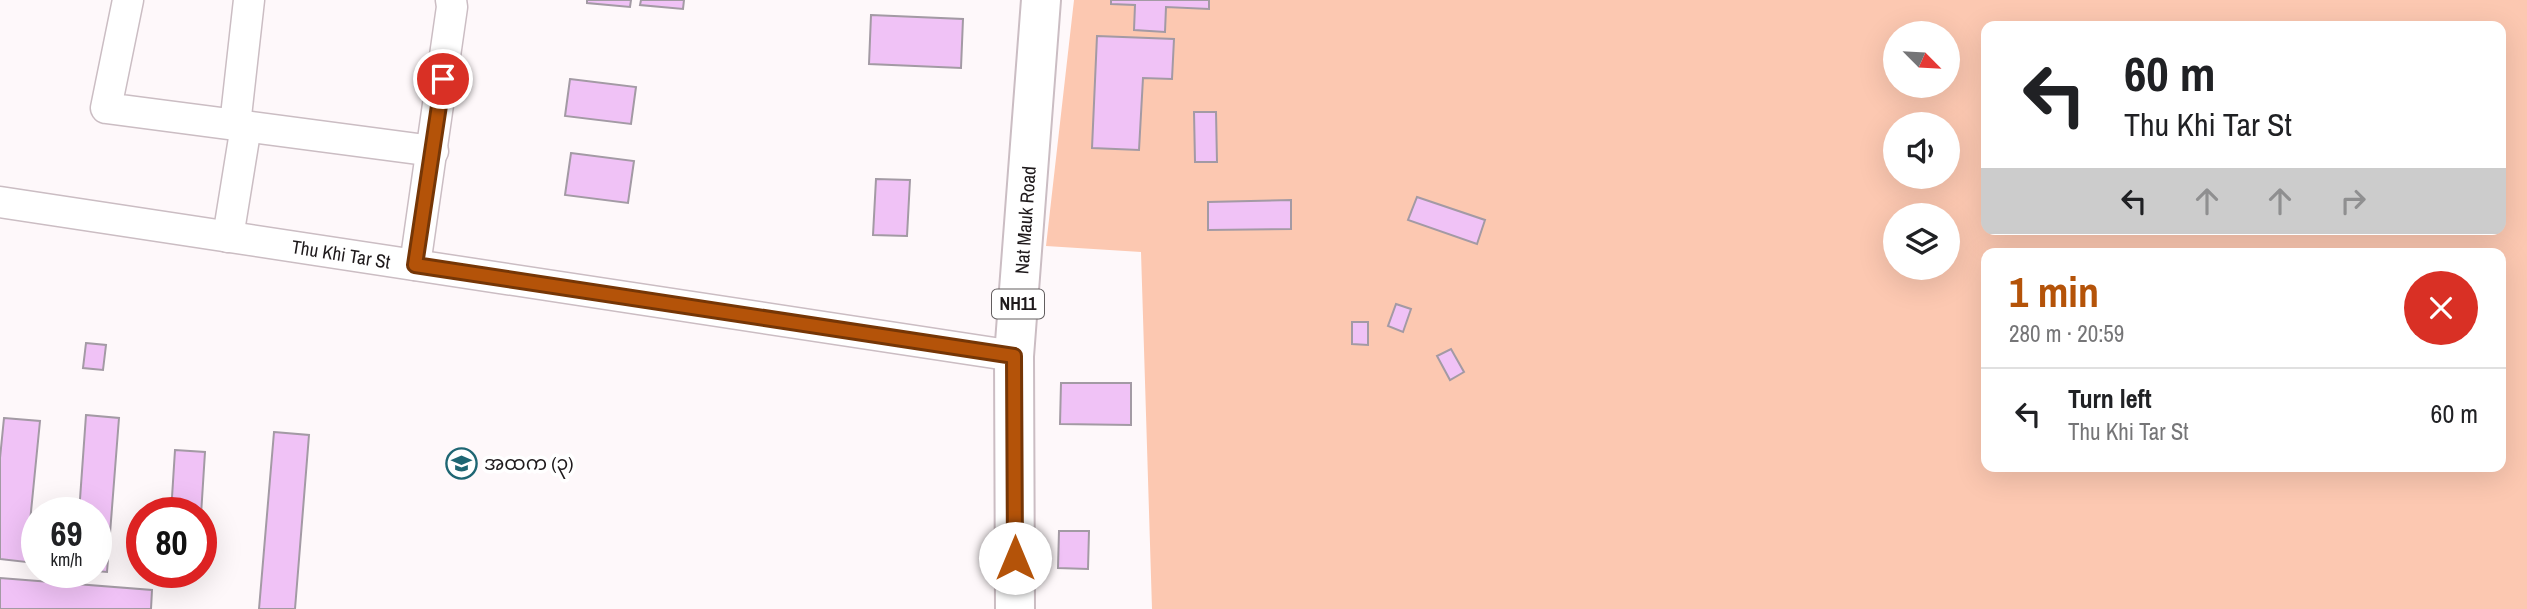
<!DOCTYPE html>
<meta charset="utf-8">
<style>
:root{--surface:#fff;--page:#f6f6f6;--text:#202124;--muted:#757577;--line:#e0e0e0;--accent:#b45309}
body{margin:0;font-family:"Archivo Narrow","Noto Sans Myanmar",sans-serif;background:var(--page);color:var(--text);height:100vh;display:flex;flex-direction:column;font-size:26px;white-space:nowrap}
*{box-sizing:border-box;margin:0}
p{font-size:23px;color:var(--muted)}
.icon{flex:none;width:38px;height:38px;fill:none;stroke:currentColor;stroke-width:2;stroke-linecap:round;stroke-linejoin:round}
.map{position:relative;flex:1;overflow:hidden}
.sheet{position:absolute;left:1981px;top:248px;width:525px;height:224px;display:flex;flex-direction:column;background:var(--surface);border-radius:14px;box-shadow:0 7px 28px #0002}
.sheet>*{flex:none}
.guide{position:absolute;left:1981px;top:21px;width:525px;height:214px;border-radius:14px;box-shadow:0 7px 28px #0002;background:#fff;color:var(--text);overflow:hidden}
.needle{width:46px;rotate:114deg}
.fabs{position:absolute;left:1883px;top:21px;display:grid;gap:14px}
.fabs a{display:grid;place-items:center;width:77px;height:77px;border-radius:50%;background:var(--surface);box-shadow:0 7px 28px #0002;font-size:35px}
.speed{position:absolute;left:21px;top:497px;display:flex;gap:14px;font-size:35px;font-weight:700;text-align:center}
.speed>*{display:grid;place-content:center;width:91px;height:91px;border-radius:50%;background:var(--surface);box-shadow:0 7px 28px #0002;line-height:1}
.speed small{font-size:18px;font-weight:400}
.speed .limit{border:10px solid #d22;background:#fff;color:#111}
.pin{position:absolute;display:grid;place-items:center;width:60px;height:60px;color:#fff;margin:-30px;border:4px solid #fff;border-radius:50%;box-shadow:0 2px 7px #0007}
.me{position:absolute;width:77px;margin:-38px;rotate:0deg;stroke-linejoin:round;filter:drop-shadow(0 0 5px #0008)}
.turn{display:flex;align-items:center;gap:24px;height:147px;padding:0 28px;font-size:32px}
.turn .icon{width:91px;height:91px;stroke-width:2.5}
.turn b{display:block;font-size:49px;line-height:60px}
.lanes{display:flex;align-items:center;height:66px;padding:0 28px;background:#0003;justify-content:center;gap:35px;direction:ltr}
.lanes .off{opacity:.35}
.round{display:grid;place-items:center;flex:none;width:74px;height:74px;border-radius:37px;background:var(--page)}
.summary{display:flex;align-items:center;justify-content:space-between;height:119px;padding:0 28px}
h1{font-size:42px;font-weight:700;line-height:52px;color:var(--accent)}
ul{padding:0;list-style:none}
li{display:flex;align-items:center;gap:21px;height:91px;padding:0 28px;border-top:2px solid var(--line)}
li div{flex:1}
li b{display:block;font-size:26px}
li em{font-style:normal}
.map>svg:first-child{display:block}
.green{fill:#fcc8b1;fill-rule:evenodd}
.building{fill:#f0c2f6;stroke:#a39aa4;stroke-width:2}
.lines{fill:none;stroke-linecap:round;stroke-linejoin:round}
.minor-casing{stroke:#cbbdc3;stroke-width:33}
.highway-casing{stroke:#cbbdc3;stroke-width:42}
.minor{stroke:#fff;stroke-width:30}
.highway{stroke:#fff;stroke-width:38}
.route-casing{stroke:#753606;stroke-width:18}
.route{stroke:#b45309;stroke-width:12}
.labels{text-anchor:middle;stroke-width:7;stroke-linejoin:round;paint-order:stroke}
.shield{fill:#fff;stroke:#625e5f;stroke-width:2}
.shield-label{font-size:18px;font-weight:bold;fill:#1e191b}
.street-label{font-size:19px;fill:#1e191b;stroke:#fff}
.poi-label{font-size:19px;fill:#1e191b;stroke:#fff;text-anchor:start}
</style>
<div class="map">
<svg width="2527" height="609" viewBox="0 0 2527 609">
<rect width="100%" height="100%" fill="#fef8fa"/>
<!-- green -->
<path class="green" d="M1074,0H2527V609H1152L1141,252L1046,246ZM1986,26H2501V229H1986ZM1895,33H1948V86H1895ZM1895,124H1948V177H1895ZM1895,215H1948V268H1895ZM1986,254H2501V467H1986Z"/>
<!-- building -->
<g class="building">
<path d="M587,0H631L630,7L587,3Z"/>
<path d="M641,0H684L683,9L640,5Z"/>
<path d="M1111,0H1209V9L1166,7L1165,32L1134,30L1135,5L1111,4Z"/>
<path d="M871,15L963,19L961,68L869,64Z"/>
<path d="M1097,36L1174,39L1172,79L1143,78L1139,150L1092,148Z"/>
<path d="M570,79L636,87L631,124L565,116Z"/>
<path d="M1194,112H1216L1217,162H1195Z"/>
<path d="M571,153L634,161L628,203L565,195Z"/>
<path d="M876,179L910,180L907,236L873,235Z"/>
<path d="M1417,197L1485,220L1477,244L1408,220Z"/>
<path d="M1291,200V229L1208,230V202Z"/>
<path d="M1396,304L1411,309L1403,332L1388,326Z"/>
<path d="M1352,322H1368V345L1352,344Z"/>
<path d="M86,343L106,345L103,370L83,368Z"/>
<path d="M1451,349L1464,372L1450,380L1437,356Z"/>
<path d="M1061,383H1131V425L1060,424Z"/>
<path d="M86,415L119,418L107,572L96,571V513H79Z"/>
<path d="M4,418L40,421L26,562L0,559V458Z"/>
<path d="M274,432L309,435L295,609H259Z"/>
<path d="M175,450L205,452L201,515V513H171Z"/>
<path d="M1059,531H1089L1088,569L1058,568Z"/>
<path d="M0,578L152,590L151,609H0Z"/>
</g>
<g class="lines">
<defs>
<g id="minor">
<path d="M128,0L106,108L433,151"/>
<path d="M235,125L249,0"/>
<path d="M0,202L1014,356"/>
<path d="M228,237L246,126"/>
<path d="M415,265L452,7L451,0"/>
</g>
<path id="highway" d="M1015,609L1014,356L1041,0"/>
</defs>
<!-- minor casing -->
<use href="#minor" class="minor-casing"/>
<!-- highway casing -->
<use href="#highway" class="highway-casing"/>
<!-- minor -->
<use href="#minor" class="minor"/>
<!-- highway -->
<use href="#highway" class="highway"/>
</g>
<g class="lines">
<defs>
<path id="route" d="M443,79L415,265L1014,356L1015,558"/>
</defs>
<!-- route casing -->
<use href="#route" class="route-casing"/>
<!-- route -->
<use href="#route" class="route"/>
</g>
<!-- icons -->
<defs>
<symbol id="school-ring" viewBox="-11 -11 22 22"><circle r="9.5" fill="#fff" stroke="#1e6673" stroke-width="1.5"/><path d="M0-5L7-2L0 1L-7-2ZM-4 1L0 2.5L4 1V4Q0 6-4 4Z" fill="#1e6673"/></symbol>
</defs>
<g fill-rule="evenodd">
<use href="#school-ring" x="444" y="446" width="35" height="35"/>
</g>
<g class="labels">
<!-- shield labels -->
<rect class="shield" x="992" y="289.5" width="52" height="29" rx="5"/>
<g class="shield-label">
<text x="1018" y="310">NH11</text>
</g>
<!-- street labels -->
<g class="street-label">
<text transform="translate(1025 220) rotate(-86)" y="7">Nat Mauk Road</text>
<text transform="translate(341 254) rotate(9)" y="7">Thu Khi Tar St</text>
</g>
<!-- poi labels -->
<g class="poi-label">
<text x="484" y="470">အထက (၃)</text>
</g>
</g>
</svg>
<div class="fabs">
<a><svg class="needle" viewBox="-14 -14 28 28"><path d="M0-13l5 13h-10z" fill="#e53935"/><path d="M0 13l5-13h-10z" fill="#757577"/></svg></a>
<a><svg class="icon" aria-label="sound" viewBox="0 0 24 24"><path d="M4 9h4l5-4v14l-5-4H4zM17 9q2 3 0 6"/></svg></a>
<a><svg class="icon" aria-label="layers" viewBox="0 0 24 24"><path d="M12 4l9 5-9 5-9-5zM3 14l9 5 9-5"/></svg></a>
</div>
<div class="speed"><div>69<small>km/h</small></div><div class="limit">80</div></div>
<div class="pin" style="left:443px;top:79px;background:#d93025"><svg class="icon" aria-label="arrive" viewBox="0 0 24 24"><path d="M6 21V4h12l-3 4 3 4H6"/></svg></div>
<svg class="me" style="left:1015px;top:558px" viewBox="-20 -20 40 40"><circle r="19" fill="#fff"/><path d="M0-13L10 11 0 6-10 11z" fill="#b45309"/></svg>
<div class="guide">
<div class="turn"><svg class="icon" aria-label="left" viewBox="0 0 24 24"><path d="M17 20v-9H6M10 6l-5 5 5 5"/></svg><div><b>60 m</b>Thu Khi Tar St</div></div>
<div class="lanes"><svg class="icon" aria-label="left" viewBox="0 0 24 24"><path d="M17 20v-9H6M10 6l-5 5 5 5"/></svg><svg class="icon off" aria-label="ahead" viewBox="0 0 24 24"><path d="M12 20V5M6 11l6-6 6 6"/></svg><svg class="icon off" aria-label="ahead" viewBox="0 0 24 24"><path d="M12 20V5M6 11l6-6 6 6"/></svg><svg class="icon off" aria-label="right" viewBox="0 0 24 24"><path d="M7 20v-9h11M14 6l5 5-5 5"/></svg></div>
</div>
<section class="sheet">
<div class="summary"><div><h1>1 min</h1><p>280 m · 20:59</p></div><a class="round" style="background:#d93025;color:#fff"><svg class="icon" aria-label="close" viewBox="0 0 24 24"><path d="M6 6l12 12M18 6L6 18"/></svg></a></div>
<ul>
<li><svg class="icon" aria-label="left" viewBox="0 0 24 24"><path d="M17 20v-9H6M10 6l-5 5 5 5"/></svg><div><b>Turn left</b><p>Thu Khi Tar St</p></div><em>60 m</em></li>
</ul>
</section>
</div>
